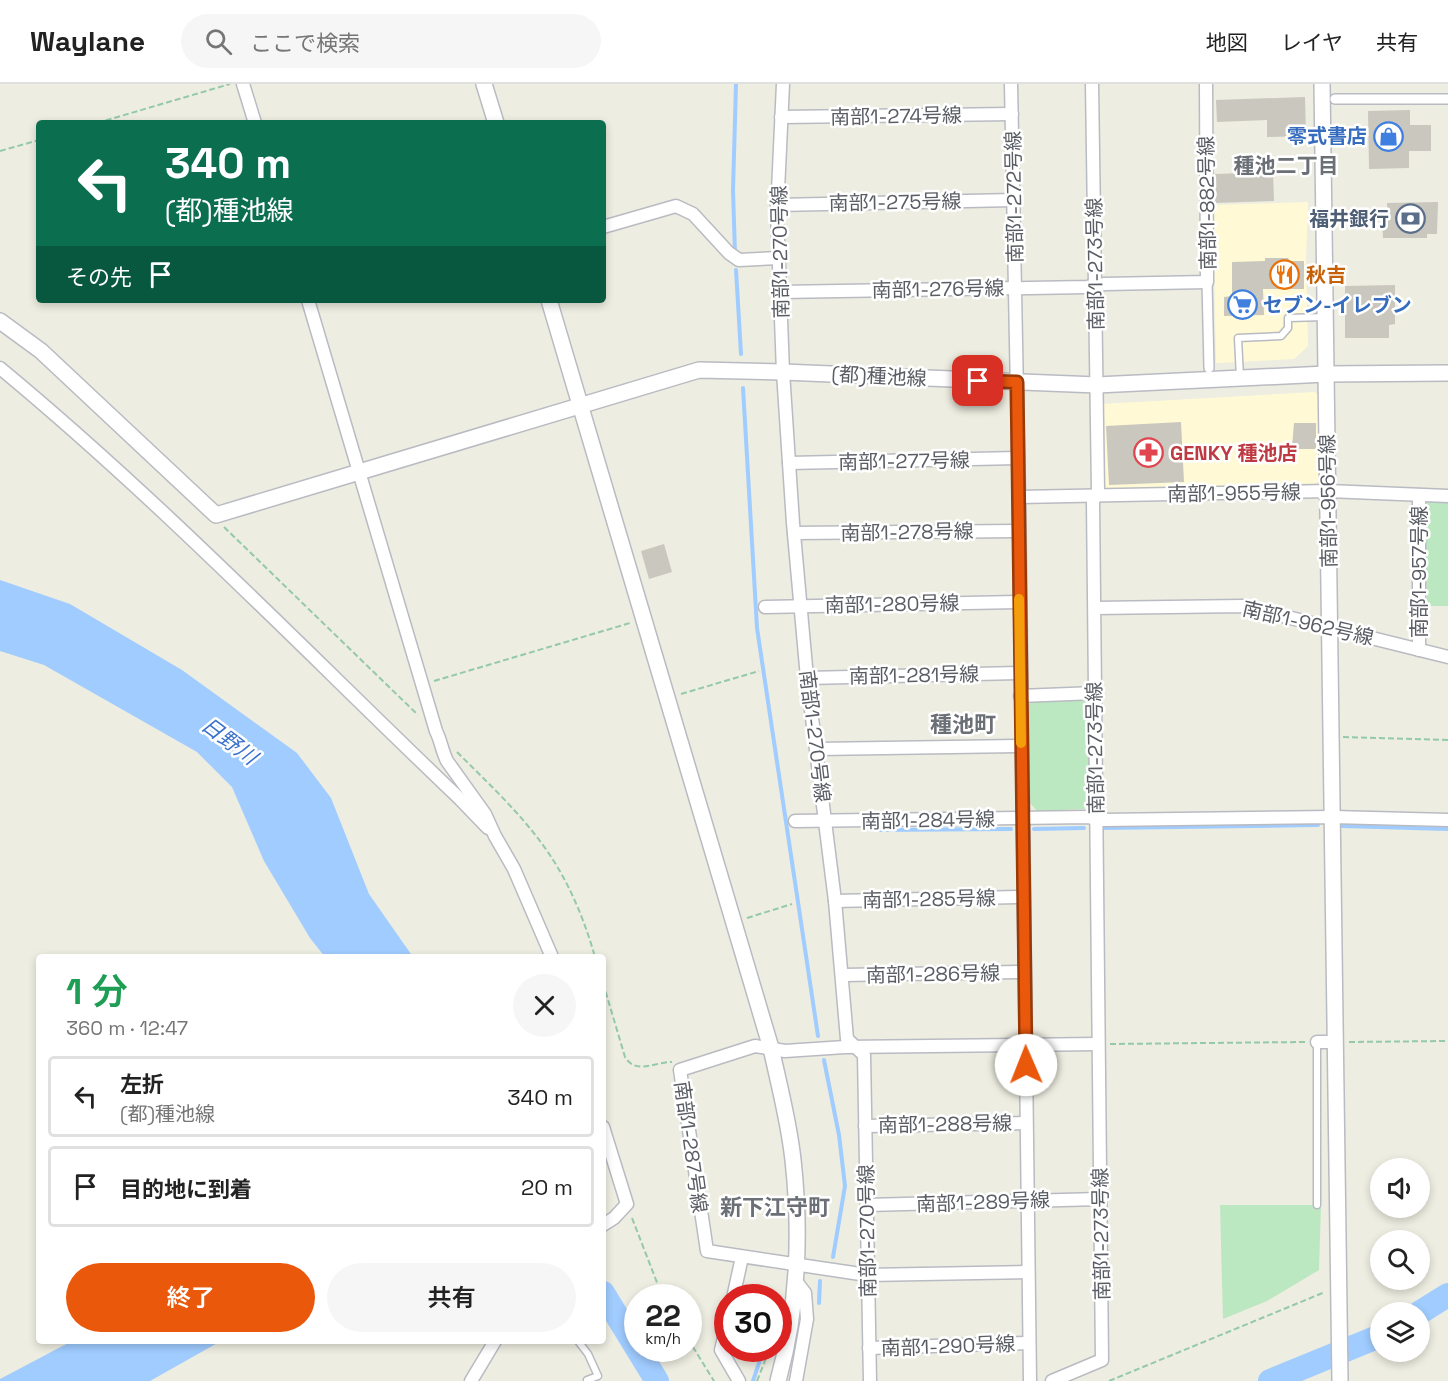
<!DOCTYPE html>
<html lang="ja">
<meta charset="utf-8">
<style>
:root{--surface:#fff;--page:#f6f6f6;--text:#222;--muted:#767676;--line:#e0e0e0;--accent:#ea580c}
body{margin:0;font-family:"Space Grotesk","Noto Sans JP",sans-serif;background:var(--page);color:var(--text);height:100vh;display:flex;flex-direction:column;font-size:22px;white-space:nowrap}
*{box-sizing:border-box;margin:0}
p{font-size:20px;color:var(--muted)}
.icon{flex:none;width:33px;height:33px;fill:none;stroke:currentColor;stroke-width:2;stroke-linecap:round;stroke-linejoin:round}
.map{position:relative;flex:1;overflow:hidden}
.details{position:absolute;left:36px;top:870px;width:570px;height:390px;display:flex;flex-direction:column;background:var(--surface);border-radius:6px;box-shadow:0 3px 9px #0003}
.details>*{flex:none}
.hud{position:absolute;left:36px;top:36px;width:570px;height:183px;border-radius:6px;box-shadow:0 3px 9px #0003;background:#0b6e4f;color:#fff;overflow:hidden}
.controls{position:absolute;left:1370px;top:1074px;display:grid;gap:12px}
.controls a{display:grid;place-items:center;width:60px;height:60px;border-radius:50%;background:var(--surface);box-shadow:0 3px 9px #0003;font-size:30px}
.speed{position:absolute;left:624px;top:1200px;display:flex;gap:12px;font-size:30px;font-weight:700;text-align:center}
.speed>*{display:grid;place-content:center;width:78px;height:78px;border-radius:50%;background:var(--surface);box-shadow:0 3px 9px #0003;line-height:1}
.speed small{font-size:15px;font-weight:400}
.speed .limit{border:9px solid #d22;background:#fff;color:#111}
.pin{position:absolute;display:grid;place-items:center;width:51px;height:51px;color:#fff;margin:-26px;border-radius:12px;box-shadow:0 3px 9px #0006}
.me{position:absolute;width:66px;margin:-33px;rotate:359deg;stroke-linejoin:round;filter:drop-shadow(0 0 4px #0008)}
.turn{display:flex;align-items:center;gap:21px;height:126px;padding:0 30px;font-size:27px}
.turn .icon{width:78px;height:78px;stroke-width:2.5}
.turn b{display:block;font-size:42px;line-height:51px}
.then{display:flex;align-items:center;height:57px;padding:0 30px;background:#0003;gap:12px;font-size:22px}
.round{display:grid;place-items:center;flex:none;width:63px;height:63px;border-radius:32px;background:var(--page)}
.summary{display:flex;align-items:center;justify-content:space-between;height:102px;padding:0 30px}
h1{font-size:36px;font-weight:600;line-height:45px;color:#1e9e55}
.button{display:flex;gap:12px;margin-top:auto;padding:12px 30px}
.button a{flex:1;height:69px;border-radius:36px;background:var(--accent);color:#fff;font-size:24px;font-weight:600;line-height:69px;text-align:center}
.button a+a{background:var(--page);color:var(--text)}
ul{padding:0;list-style:none}
li{display:flex;align-items:center;gap:18px;height:81px;margin:0 12px 9px;padding:0 18px;border:3px solid var(--line);border-radius:6px}
li div{flex:1}
li b{display:block;font-size:22px}
li em{font-style:normal}
header{display:flex;align-items:center;gap:36px;box-sizing:border-box;height:84px;padding:0 30px;background:var(--surface);border-bottom:2px solid var(--line)}
header strong{font-size:28px}
nav{display:flex;gap:33px;margin-inline-start:auto;font-size:21px}
.search{width:420px;height:54px;background:var(--page);display:flex;align-items:center;gap:15px;box-sizing:border-box;padding:0 21px;border-radius:33px;color:var(--muted);font-size:22px}
.map>svg:first-child{display:block}
.commercial{fill:#fffad5}
.green{fill:#bbe8c0}
.water{fill:#a0ccff}
.lines{fill:none;stroke-linecap:round;stroke-linejoin:round}
.stream{stroke:#a0ccff;stroke-width:4}
.river{stroke:#a0ccff;stroke-width:24}
.building{fill:#c9c7be}
.service-casing{stroke:#b9bbc2;stroke-width:9}
.pedestrian-casing{stroke:#b9bbc2;stroke-width:12}
.minor-casing{stroke:#b9bbc2;stroke-width:15}
.tertiary-casing{stroke:#b9bbc2;stroke-width:18}
.path{stroke:#94c9a9;stroke-width:2;stroke-dasharray:6 3;stroke-linecap:butt}
.service{stroke:#fff;stroke-width:6}
.pedestrian{stroke:#fff;stroke-width:9}
.minor{stroke:#fff;stroke-width:12}
.tertiary{stroke:#fff;stroke-width:15}
.route-casing{stroke:#983908;stroke-width:15}
.route{stroke:#ea580c;stroke-width:10}
.slow{stroke:#f59e0b;stroke-width:10}
.labels{text-anchor:middle;stroke-width:5;stroke-linejoin:round;paint-order:stroke}
.street-label{font-size:20px;fill:#5a5d64;stroke:#fff}
.shop-label{font-size:20px;font-weight:bold;fill:#366cbe;stroke:#fff;text-anchor:end}
.service-label{font-size:20px;font-weight:bold;fill:#4e5e75;stroke:#fff;text-anchor:end}
.food-label{font-size:20px;font-weight:bold;fill:#c56008;stroke:#fff;text-anchor:start}
.health-label{font-size:20px;font-weight:bold;fill:#be3a42;stroke:#fff;text-anchor:start}
.neighbourhood-label{font-size:21px;font-weight:bold;fill:#6b6f76;stroke:#fff}
.water-label{font-size:21px;font-style:italic;fill:#3a71cb;stroke:#fff}
.quarter-label{font-size:22px;font-weight:bold;fill:#6b6f76;stroke:#fff}
</style>
<header>
<strong>Waylane</strong>
<div class="search"><svg class="icon" aria-label="search" viewBox="0 0 24 24"><circle cx="10" cy="10" r="6"/><path d="M15 15l6 6"/></svg>ここで検索</div>
<nav><a>地図</a><a>レイヤ</a><a>共有</a></nav>
</header>
<div class="map">
<svg width="1448" height="1297" viewBox="0 0 1448 1297">
<rect width="100%" height="100%" fill="#eeede1"/>
<!-- commercial -->
<g class="commercial">
<path d="M1308,118L1306,175L1308,262L1294,275L1216,279L1213,121Z"/>
<path d="M1315,308L1319,312V396L1315,401L1102,406L1101,320Z"/>
</g>
<!-- green -->
<g class="green">
<path d="M1429,417H1448V522H1427L1425,421Z"/>
<path d="M1082,613L1088,620L1090,719L1084,725L1037,727L1030,719L1028,621L1035,615Z"/>
<path d="M1220,1121H1321L1319,1186L1267,1217L1223,1235Z"/>
</g>
<!-- water -->
<g class="water">
<path d="M0,496L70,520L182,586L297,669L331,714L369,810L413,873H325L310,854L264,777L232,703L197,668L44,581L0,567Z"/>
<path d="M72,1257H221L150,1297H0V1295Z"/>
</g>
<g class="lines">
<!-- stream -->
<g class="stream">
<path d="M735,170L733,106L736,0"/>
<path d="M736,186L741,270"/>
<path d="M743,304L757,544L818,952"/>
<path d="M1342,742L1448,745"/>
<path d="M1103,744L1318,741"/>
<path d="M1034,745L1084,744"/>
<path d="M871,746L1011,745"/>
<path d="M824,976L839,1051L845,1102L833,1173"/>
<path d="M819,1219L820,1197"/>
<path d="M753,1297L764,1264"/>
</g>
<!-- river -->
<g class="river">
<path d="M603,1209L657,1297"/>
<path d="M1419,1229L1448,1211"/>
<path d="M1270,1297L1380,1252"/>
</g>
</g>
<!-- building -->
<g class="building">
<path d="M1305,13L1306,52L1267,53V36L1217,38L1216,16Z"/>
<path d="M1410,26V41H1431V67H1409V84L1369,85L1368,27Z"/>
<path d="M1273,88L1274,117L1215,119V90Z"/>
<path d="M1438,118L1437,150H1427V154H1383L1382,134H1387V119Z"/>
<path d="M1265,174H1288L1290,177H1304V205H1263L1264,231L1224,232V213L1232,212V178L1265,177Z"/>
<path d="M1395,201V240L1389,241V254H1345V202Z"/>
<path d="M1181,338L1184,398L1109,401L1106,342Z"/>
<path d="M1294,339H1316V365H1295V363H1292Z"/>
<path d="M664,460L672,488L649,495L641,467Z"/>
</g>
<g class="lines">
<defs>
<g id="service">
<path d="M1240,294L1238,254L1281,252L1288,244V234L1325,233"/>
<path d="M1317,1121V958"/>
<path d="M578,1257L588,1270L598,1292L587,1296"/>
</g>
<g id="pedestrian">
<path d="M1335,15H1448"/>
<path d="M1207,198L1209,284"/>
</g>
<g id="minor">
<path d="M243,0L255,39"/>
<path d="M783,0L777,128L783,288L793,439L807,594L835,817L847,955L864,971L870,1297"/>
<path d="M1011,0L1019,413L1030,1297"/>
<path d="M781,33L1012,30"/>
<path d="M777,121L1014,116"/>
<path d="M603,143L676,122L693,130L729,169L739,176L779,174"/>
<path d="M780,208L1087,203L1105,200L1207,198L1206,0"/>
<path d="M308,216L436,647C441,657 442,667 447,677L485,730L495,752L514,785L552,873"/>
<path d="M0,284C162,418 308,570 460,715L488,744"/>
<path d="M789,379L1018,374"/>
<path d="M1419,411V566"/>
<path d="M1019,413L1328,407L1448,412"/>
<path d="M794,449L1019,447"/>
<path d="M765,523L1019,518"/>
<path d="M1095,524L1243,522L1448,573"/>
<path d="M807,594L1020,589"/>
<path d="M1020,612L1095,609"/>
<path d="M817,665L1021,662"/>
<path d="M795,737L1088,733L1103,736L1333,733L1448,736"/>
<path d="M835,817L1023,813"/>
<path d="M843,891L1024,888"/>
<path d="M1317,958H1336"/>
<path d="M865,1042L1025,1039"/>
<path d="M603,1043L627,1120L614,1134L603,1141"/>
<path d="M867,1121L1100,1115"/>
<path d="M1027,1188L867,1191L707,1167L680,986L755,962L785,967L845,963L1098,960"/>
<path d="M795,1196L805,1209L807,1235L796,1297"/>
<path d="M733,1214L742,1173"/>
<path d="M728,1237L721,1266L739,1297"/>
<path d="M869,1264L1028,1259"/>
<path d="M471,1297L495,1257"/>
<path d="M1052,1297L1102,1276L1093,417L1098,407L1092,0"/>
</g>
<g id="tertiary">
<path d="M484,0L496,39"/>
<path d="M1322,0L1340,1297"/>
<path d="M549,216L771,964C779,1001 789,1038 793,1076C801,1149 798,1225 778,1297"/>
<path d="M0,237L41,267L216,431L699,286L783,288L1097,301L1326,290L1448,289"/>
</g>
</defs>
<!-- service casing -->
<use href="#service" class="service-casing"/>
<!-- pedestrian casing -->
<use href="#pedestrian" class="pedestrian-casing"/>
<!-- minor casing -->
<use href="#minor" class="minor-casing"/>
<!-- tertiary casing -->
<use href="#tertiary" class="tertiary-casing"/>
<!-- path -->
<g class="path">
<path d="M97,39L230,0"/>
<path d="M0,67L39,56"/>
<path d="M224,443L418,631"/>
<path d="M434,597L630,539"/>
<path d="M681,610L759,587"/>
<path d="M1343,653L1448,656"/>
<path d="M457,668C492,703 529,737 555,779C573,808 586,841 595,873"/>
<path d="M747,834L792,820"/>
<path d="M603,899L625,973C636,991 654,978 672,978"/>
<path d="M1349,958L1448,957"/>
<path d="M1110,960L1305,958"/>
<path d="M632,1134L663,1214"/>
<path d="M688,1255L714,1297"/>
<path d="M757,1297L770,1264"/>
<path d="M1109,1297L1325,1208"/>
</g>
<!-- service -->
<use href="#service" class="service"/>
<!-- pedestrian -->
<use href="#pedestrian" class="pedestrian"/>
<!-- minor -->
<use href="#minor" class="minor"/>
<!-- tertiary -->
<use href="#tertiary" class="tertiary"/>
</g>
<g class="lines">
<defs>
<path id="route" d="M978,297L1017,298L1026,981"/>
</defs>
<!-- route casing -->
<use href="#route" class="route-casing"/>
<!-- route -->
<use href="#route" class="route"/>
<!-- slow -->
<path class="slow" d="M1019,515L1021,659"/>
</g>
<!-- icons -->
<defs>
<symbol id="shop-ring" viewBox="-11 -11 22 22"><circle r="9.5" fill="#fff" stroke="#3f7fe0" stroke-width="1.5"/><path d="M-5-2.5h2.3a2.7 3.5 0 0 1 5.4 0H5L5.5 6h-11ZM-1.5-2.5h3a1.5 2.3 0 0 0-3 0Z" fill="#3f7fe0"/></symbol>
<symbol id="bank-ring" viewBox="-11 -11 22 22"><circle r="9.5" fill="#fff" stroke="#5c6f8a" stroke-width="1.5"/><path d="M-6-4H6V4H-6ZM0-2.3a2.3 2.3 0 1 0 0 4.6a2.3 2.3 0 1 0 0-4.6Z" fill="#5c6f8a"/></symbol>
<symbol id="restaurant-ring" viewBox="-11 -11 22 22"><circle r="9.5" fill="#fff" stroke="#e8710a" stroke-width="1.5"/><path d="M-5-6h1v4h1v-4h1v4h1v-4h1v5L-1.5 .5V6h-2V.5L-5-1ZM5-6V6H3V1.5H1.5Q1.5-4 5-6Z" fill="#e8710a"/></symbol>
<symbol id="supermarket-ring" viewBox="-11 -11 22 22"><circle r="9.5" fill="#fff" stroke="#3f7fe0" stroke-width="1.5"/><path d="M-6-5.5h2.5l.6 2H6L4.5 2H-2.5L-4.4-4H-6ZM-1.5 3.2a1.3 1.3 0 1 0 .1 0ZM3 3.2a1.3 1.3 0 1 0 .1 0Z" fill="#3f7fe0"/></symbol>
<symbol id="pharmacy-ring" viewBox="-11 -11 22 22"><circle r="9.5" fill="#fff" stroke="#e0444e" stroke-width="1.5"/><path d="M-2-6h4v4h4v4h-4v4h-4v-4h-4v-4h4Z" fill="#e0444e"/></symbol>
</defs>
<g fill-rule="evenodd">
<use href="#shop-ring" x="1372" y="36" width="33" height="33"/>
<use href="#bank-ring" x="1394" y="118" width="33" height="33"/>
<use href="#restaurant-ring" x="1268" y="174" width="33" height="33"/>
<use href="#supermarket-ring" x="1226" y="204" width="33" height="33"/>
<use href="#pharmacy-ring" x="1132" y="352" width="33" height="33"/>
</g>
<g class="labels">
<!-- street labels -->
<g class="street-label">
<text transform="translate(896 32) rotate(-1)" y="7">南部1-274号線</text>
<text transform="translate(1014 113) rotate(-91)" y="7">南部1-272号線</text>
<text transform="translate(895 118) rotate(-1)" y="7">南部1-275号線</text>
<text transform="translate(1207 119) rotate(-91)" y="7">南部1-882号線</text>
<text transform="translate(780 168) rotate(-91)" y="7">南部1-270号線</text>
<text transform="translate(1095 180) rotate(-91)" y="7">南部1-273号線</text>
<text transform="translate(938 205) rotate(-1)" y="7">南部1-276号線</text>
<text transform="translate(879 292) rotate(3)" y="7">(都)種池線</text>
<text transform="translate(904 377) rotate(-1)" y="7">南部1-277号線</text>
<text transform="translate(1234 409) rotate(-1)" y="7">南部1-955号線</text>
<text transform="translate(1328 417) rotate(-91)" y="7">南部1-956号線</text>
<text transform="translate(907 448) rotate(-1)" y="7">南部1-278号線</text>
<text transform="translate(1419 488) rotate(-90)" y="7">南部1-957号線</text>
<text transform="translate(892 520) rotate(-1)" y="7">南部1-280号線</text>
<text transform="translate(1308 539) rotate(13)" y="7">南部1-962号線</text>
<text transform="translate(914 591) rotate(-1)" y="7">南部1-281号線</text>
<text transform="translate(815 652) rotate(83)" y="7">南部1-270号線</text>
<text transform="translate(1095 664) rotate(-91)" y="7">南部1-273号線</text>
<text transform="translate(928 736) rotate(-1)" y="7">南部1-284号線</text>
<text transform="translate(929 815) rotate(-1)" y="7">南部1-285号線</text>
<text transform="translate(933 890) rotate(-1)" y="7">南部1-286号線</text>
<text transform="translate(945 1040) rotate(-1)" y="7">南部1-288号線</text>
<text transform="translate(691 1063) rotate(82)" y="7">南部1-287号線</text>
<text transform="translate(983 1118) rotate(-2)" y="7">南部1-289号線</text>
<text transform="translate(867 1147) rotate(-91)" y="7">南部1-270号線</text>
<text transform="translate(1101 1150) rotate(-91)" y="7">南部1-273号線</text>
<text transform="translate(948 1262) rotate(-2)" y="7">南部1-290号線</text>
</g>
<!-- shop labels -->
<g class="shop-label">
<text x="1367" y="59">零式書店</text>
<text x="1263" y="228" text-anchor="start">セブン-イレブン</text>
</g>
<!-- service labels -->
<g class="service-label">
<text x="1389" y="142">福井銀行</text>
</g>
<!-- food labels -->
<g class="food-label">
<text x="1306" y="198">秋吉</text>
</g>
<!-- health labels -->
<g class="health-label">
<text x="1170" y="376">GENKY 種池店</text>
</g>
<!-- neighbourhood labels -->
<g class="neighbourhood-label">
<text x="1286" y="89">種池二丁目</text>
</g>
<!-- water labels -->
<g class="water-label">
<text transform="translate(229 657) rotate(37)" y="7">日野川</text>
</g>
<!-- quarter labels -->
<g class="quarter-label">
<text x="963" y="648">種池町</text>
<text x="775" y="1131">新下江守町</text>
</g>
</g>
</svg>
<div class="controls">
<a><svg class="icon" aria-label="sound" viewBox="0 0 24 24"><path d="M4 9h4l5-4v14l-5-4H4zM17 9q2 3 0 6"/></svg></a>
<a><svg class="icon" aria-label="search" viewBox="0 0 24 24"><circle cx="10" cy="10" r="6"/><path d="M15 15l6 6"/></svg></a>
<a><svg class="icon" aria-label="layers" viewBox="0 0 24 24"><path d="M12 4l9 5-9 5-9-5zM3 14l9 5 9-5"/></svg></a>
</div>
<div class="speed"><div>22<small>km/h</small></div><div class="limit">30</div></div>
<div class="pin" style="left:978px;top:297px;background:#d93025"><svg class="icon" aria-label="arrive" viewBox="0 0 24 24"><path d="M6 21V4h12l-3 4 3 4H6"/></svg></div>
<svg class="me" style="left:1026px;top:981px" viewBox="-20 -20 40 40"><circle r="19" fill="#fff"/><path d="M0-13L10 11 0 6-10 11z" fill="#ea580c"/></svg>
<div class="hud">
<div class="turn"><svg class="icon" aria-label="left" viewBox="0 0 24 24"><path d="M17 20v-9H6M10 6l-5 5 5 5"/></svg><div><b>340 m</b>(都)種池線</div></div>
<div class="then">その先<svg class="icon" aria-label="arrive" viewBox="0 0 24 24"><path d="M6 21V4h12l-3 4 3 4H6"/></svg></div>
</div>
<section class="details">
<div class="summary"><div><h1>1 分</h1><p>360 m · 12:47</p></div><a class="round"><svg class="icon" aria-label="close" viewBox="0 0 24 24"><path d="M6 6l12 12M18 6L6 18"/></svg></a></div>
<ul>
<li><svg class="icon" aria-label="left" viewBox="0 0 24 24"><path d="M17 20v-9H6M10 6l-5 5 5 5"/></svg><div><b>左折</b><p>(都)種池線</p></div><em>340 m</em></li>
<li><svg class="icon" aria-label="arrive" viewBox="0 0 24 24"><path d="M6 21V4h12l-3 4 3 4H6"/></svg><div><b>目的地に到着</b></div><em>20 m</em></li>
</ul>
<div class="button"><a>終了</a><a>共有</a></div>
</section>
</div>
